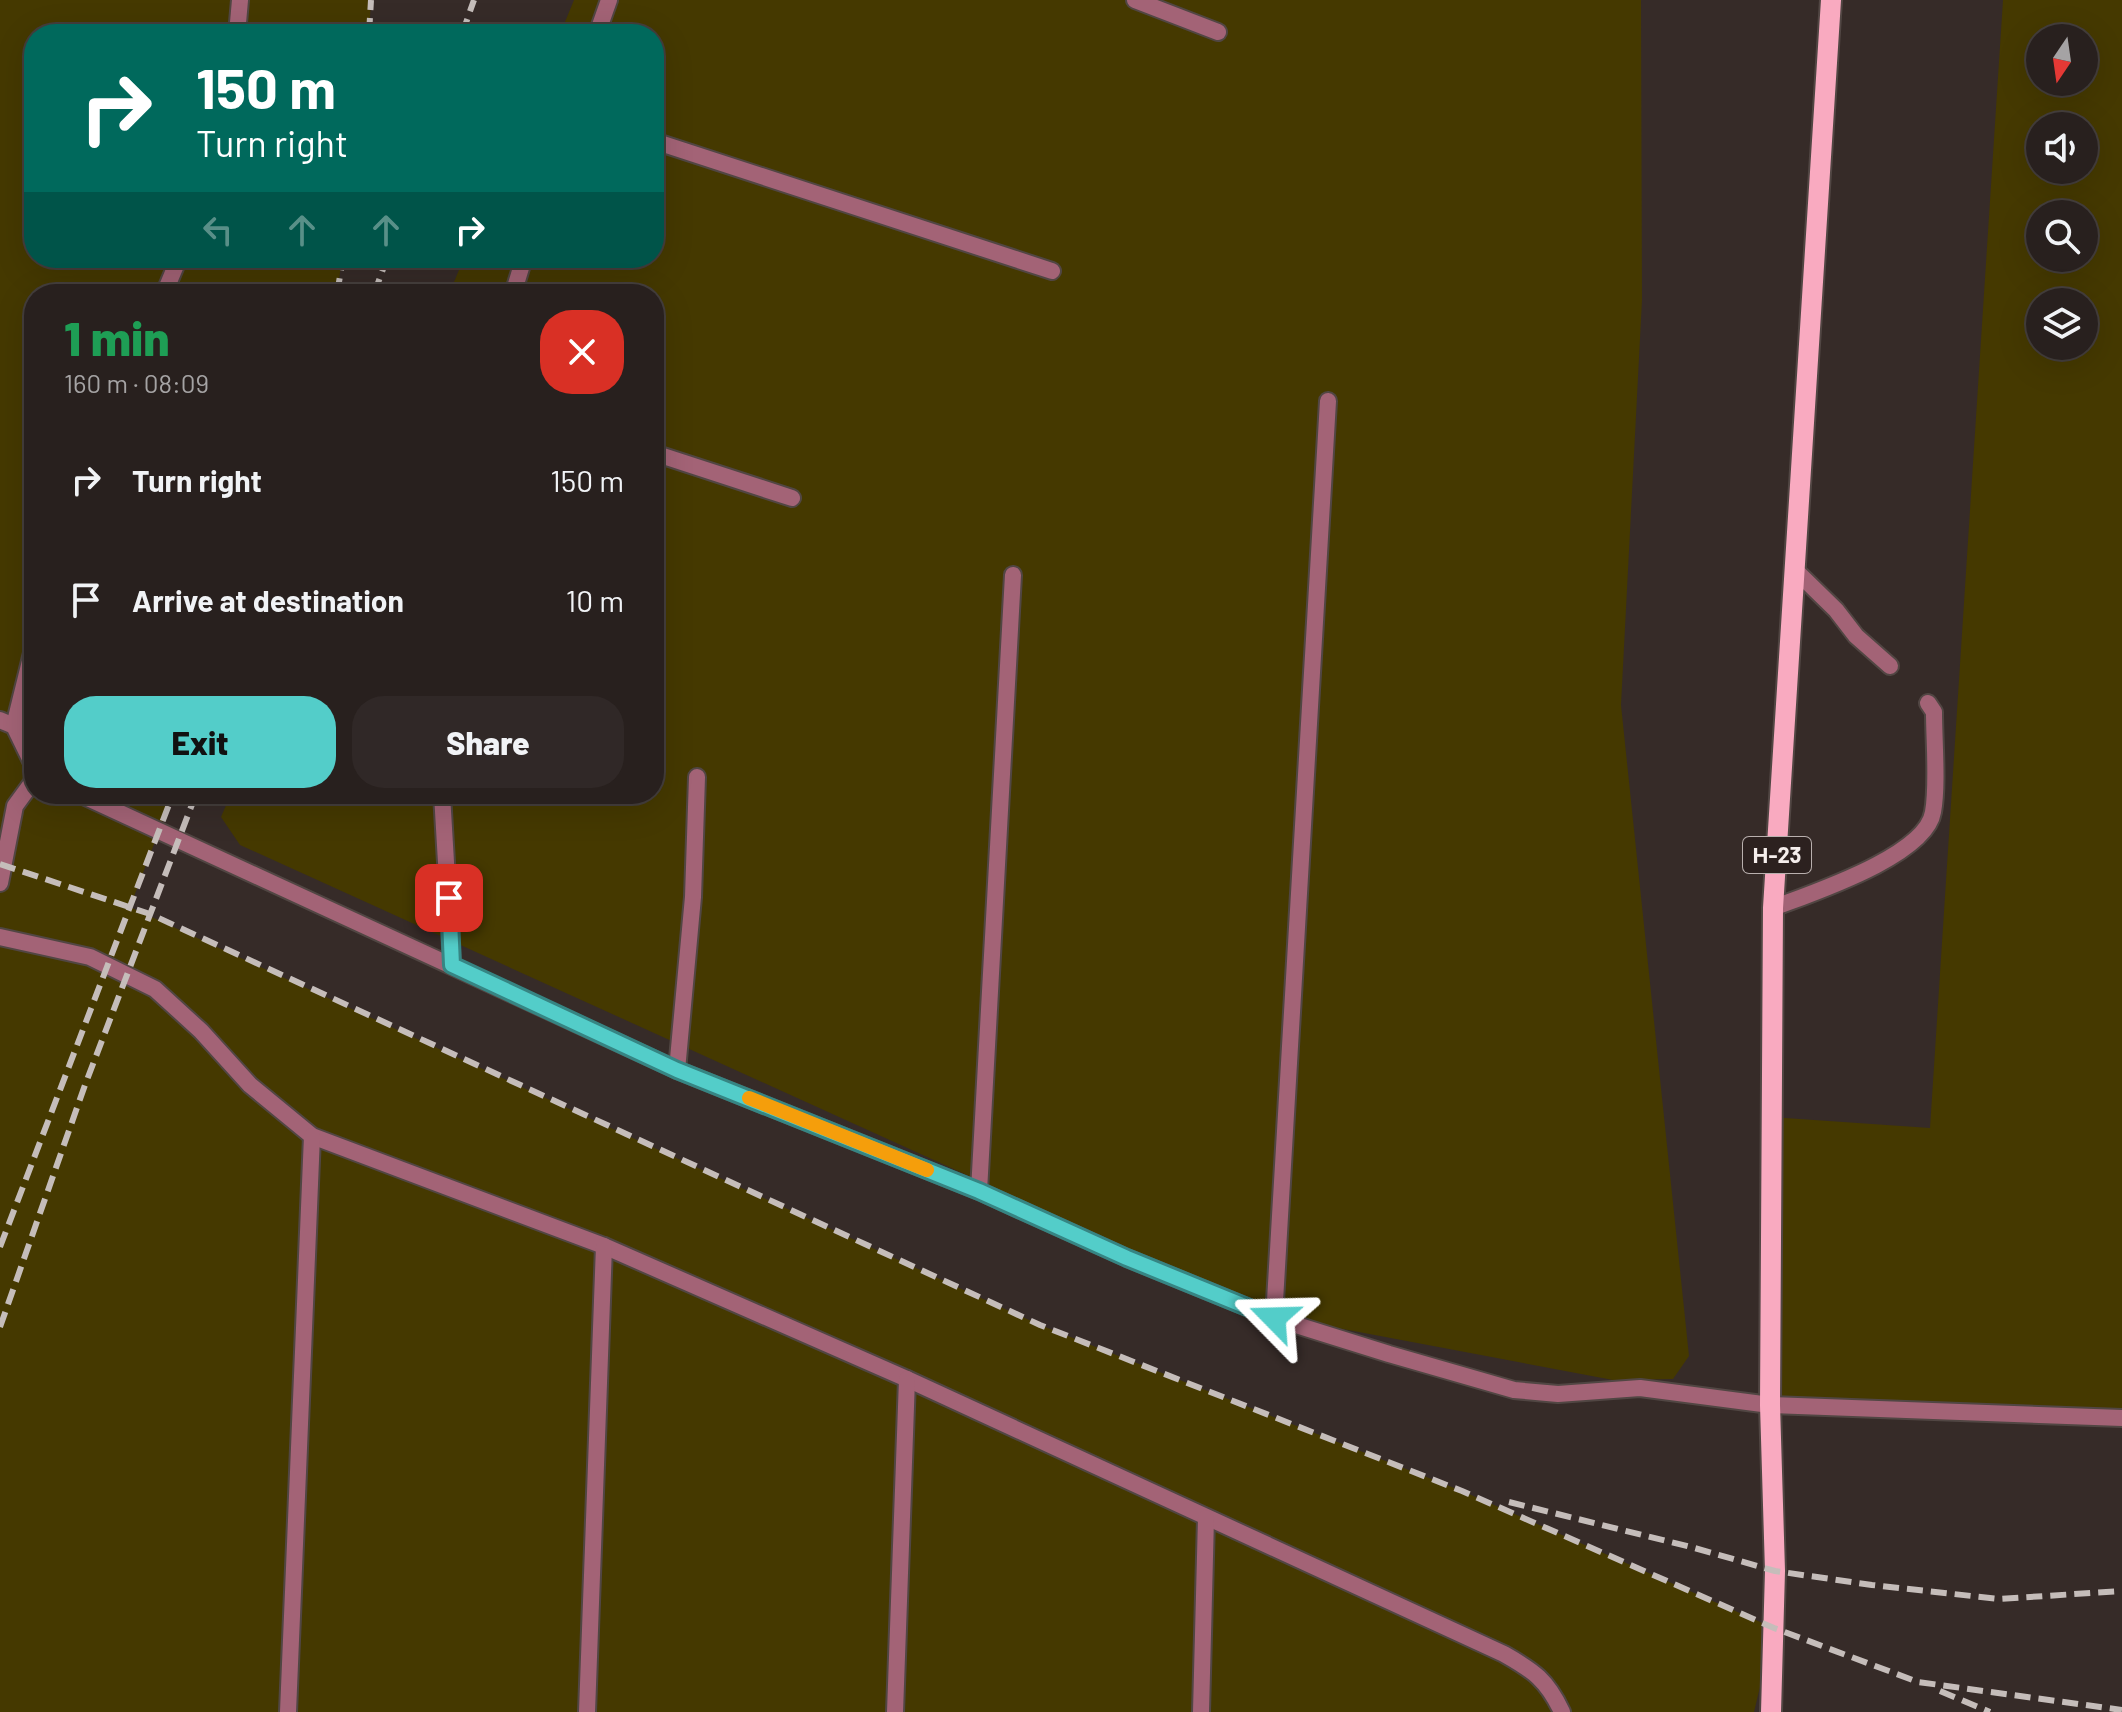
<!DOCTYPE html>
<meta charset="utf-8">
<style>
:root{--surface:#28201e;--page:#302827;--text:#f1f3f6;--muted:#a5a3a4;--line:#443e3c;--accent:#53cdc9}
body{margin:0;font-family:Barlow,sans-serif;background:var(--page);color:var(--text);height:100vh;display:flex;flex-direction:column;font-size:30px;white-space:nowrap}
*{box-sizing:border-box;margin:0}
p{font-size:26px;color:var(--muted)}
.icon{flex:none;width:44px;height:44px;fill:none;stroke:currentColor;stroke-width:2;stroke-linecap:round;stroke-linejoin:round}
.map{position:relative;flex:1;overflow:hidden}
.sheet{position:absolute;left:24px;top:284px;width:640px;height:520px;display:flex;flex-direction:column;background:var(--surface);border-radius:32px;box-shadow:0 8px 32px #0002,0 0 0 2px var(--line)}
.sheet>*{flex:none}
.banner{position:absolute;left:24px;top:24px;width:640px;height:244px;border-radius:32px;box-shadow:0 8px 32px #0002,0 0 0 2px var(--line);background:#00695c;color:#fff;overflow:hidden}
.needle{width:52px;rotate:193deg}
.buttons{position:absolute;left:2026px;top:24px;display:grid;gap:16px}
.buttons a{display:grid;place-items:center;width:72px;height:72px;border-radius:50%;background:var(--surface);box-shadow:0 8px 32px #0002,0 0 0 2px var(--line);font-size:40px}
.pin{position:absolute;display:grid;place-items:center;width:68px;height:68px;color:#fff;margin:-34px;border-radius:16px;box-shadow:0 4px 12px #0006}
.me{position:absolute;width:88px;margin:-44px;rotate:292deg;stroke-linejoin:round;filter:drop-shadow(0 0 6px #0008)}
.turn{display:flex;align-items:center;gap:28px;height:168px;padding:0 40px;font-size:36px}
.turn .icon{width:104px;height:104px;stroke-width:2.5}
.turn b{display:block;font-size:56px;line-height:68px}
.lanes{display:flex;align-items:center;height:76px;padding:0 40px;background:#0003;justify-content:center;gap:40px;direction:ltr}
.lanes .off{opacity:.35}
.round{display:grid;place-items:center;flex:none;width:84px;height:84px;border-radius:32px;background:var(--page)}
.overview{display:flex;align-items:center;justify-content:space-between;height:136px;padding:0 40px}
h1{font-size:48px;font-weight:800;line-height:60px;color:#1e9e55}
.cta{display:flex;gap:16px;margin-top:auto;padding:16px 40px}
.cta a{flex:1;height:92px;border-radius:32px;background:var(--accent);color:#111;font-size:32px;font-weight:800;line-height:92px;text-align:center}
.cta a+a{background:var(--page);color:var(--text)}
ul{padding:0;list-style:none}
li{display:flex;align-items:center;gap:24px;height:120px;padding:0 40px}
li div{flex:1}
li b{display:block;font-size:30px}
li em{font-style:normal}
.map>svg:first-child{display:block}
.green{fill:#453900;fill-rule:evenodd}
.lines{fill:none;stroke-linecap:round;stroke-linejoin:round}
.service-casing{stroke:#514643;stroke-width:20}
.primary-casing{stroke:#514643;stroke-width:24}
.service{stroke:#a36376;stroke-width:16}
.primary{stroke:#f9aac0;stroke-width:20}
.rail{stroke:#c5bdba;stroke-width:6;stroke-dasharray:16 8;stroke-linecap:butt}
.route-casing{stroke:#368583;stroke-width:20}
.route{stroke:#53cdc9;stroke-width:14}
.slow{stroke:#f59e0b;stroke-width:14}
.labels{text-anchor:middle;stroke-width:8;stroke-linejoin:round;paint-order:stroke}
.shield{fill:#2c211f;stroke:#b9b0ae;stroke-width:2}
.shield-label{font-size:22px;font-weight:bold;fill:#f5eeec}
</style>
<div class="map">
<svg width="2122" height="1712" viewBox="0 0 2122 1712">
<rect width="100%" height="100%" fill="#362b28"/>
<!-- green -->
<g class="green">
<path d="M0,0H371L369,34H34V258H342L337,294H34V794H173L130,907L1040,1325L1462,1491L1774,1628L1754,1712H0Z"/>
<path d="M574,0H1641L1642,300L1621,705L1689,1356L1673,1379L1613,1380L1327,1326L1187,1275L240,845L221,817L231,794H654V294H449L464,258H654V34H560Z"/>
<path d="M2003,0H2122V1418L1770,1405V1117L1930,1128ZM2040,38H2084V82H2040ZM2040,126H2084V170H2040ZM2040,214H2084V258H2040ZM2040,302H2084V346H2040Z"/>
</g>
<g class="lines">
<defs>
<g id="service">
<path d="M1135,0L1218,32"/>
<path d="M237,34L240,0"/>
<path d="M597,34L609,0"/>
<path d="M654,141L1052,271"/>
<path d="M164,294L179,258"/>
<path d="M513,294L524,258"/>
<path d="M654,453L792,498"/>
<path d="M1794,569L1836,610L1856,636L1890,666"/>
<path d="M0,720L14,726L34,767"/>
<path d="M14,726L34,645"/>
<path d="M79,794L677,1070L979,1191L1127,1258L1274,1318L1389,1354L1514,1390L1558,1394L1640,1388L1770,1405L2122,1418"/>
<path d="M442,794L452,965"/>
<path d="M0,883L15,806L34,780"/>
<path d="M1773,908C1812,893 1926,856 1933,812C1938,785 1934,741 1934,712L1928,703"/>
<path d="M0,937L90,957L155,989L201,1031L250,1085L312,1136L604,1246L907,1379L1504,1654C1534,1671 1547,1680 1562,1712"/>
<path d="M677,1070L693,897L697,777"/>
<path d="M979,1191L1013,575"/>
<path d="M1274,1318L1328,401"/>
<path d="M288,1712L312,1136"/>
<path d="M587,1712L604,1246"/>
<path d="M895,1712L907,1379"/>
<path d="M1201,1712L1206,1518"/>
</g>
<path id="primary" d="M1771,1712L1775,1571L1770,1405L1773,908L1831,0"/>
</defs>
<!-- service casing -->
<use href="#service" class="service-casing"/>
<!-- primary casing -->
<use href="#primary" class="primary-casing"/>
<!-- service -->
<use href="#service" class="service"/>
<!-- primary -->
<use href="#primary" class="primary"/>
<!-- rail -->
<g class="rail">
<path d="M369,34L371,0"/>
<path d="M462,34L474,0"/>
<path d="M337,294L343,258"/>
<path d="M374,294L387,258"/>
<path d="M0,864L150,914L1040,1325L1462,1491L1774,1628L1918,1682L2122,1710"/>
<path d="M0,1247L173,794"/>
<path d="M0,1327L85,1085L196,794"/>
<path d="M1509,1502L1691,1547L1775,1571L1872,1585L1999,1599L2122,1591"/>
<path d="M1940,1691L1990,1712"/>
</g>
</g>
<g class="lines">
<defs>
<path id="route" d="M449,898L452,965L677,1070L979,1191L1127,1258L1274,1318"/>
</defs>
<!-- route casing -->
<use href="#route" class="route-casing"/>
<!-- route -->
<use href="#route" class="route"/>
<!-- slow -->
<path class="slow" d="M749,1098L927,1170"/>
</g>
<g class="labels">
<!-- shield labels -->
<rect class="shield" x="1743" y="837" width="68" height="36" rx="6"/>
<g class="shield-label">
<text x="1777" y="863">Н-23</text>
</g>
</g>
</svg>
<div class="buttons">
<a><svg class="needle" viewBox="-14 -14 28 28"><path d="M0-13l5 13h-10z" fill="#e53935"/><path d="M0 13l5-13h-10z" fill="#a5a3a4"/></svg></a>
<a><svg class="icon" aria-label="sound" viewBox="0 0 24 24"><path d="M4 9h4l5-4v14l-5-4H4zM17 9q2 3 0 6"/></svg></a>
<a><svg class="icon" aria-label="search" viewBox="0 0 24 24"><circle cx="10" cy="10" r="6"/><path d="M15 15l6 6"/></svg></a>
<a><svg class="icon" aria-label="layers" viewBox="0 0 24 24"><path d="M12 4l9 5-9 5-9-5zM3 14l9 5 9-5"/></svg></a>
</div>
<div class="pin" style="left:449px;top:898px;background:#d93025"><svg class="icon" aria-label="arrive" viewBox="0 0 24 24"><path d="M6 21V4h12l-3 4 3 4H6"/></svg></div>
<svg class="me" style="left:1274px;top:1318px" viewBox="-20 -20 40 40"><path d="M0-17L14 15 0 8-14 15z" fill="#53cdc9" stroke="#fff" stroke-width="4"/></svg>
<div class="banner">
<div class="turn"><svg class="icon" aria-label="right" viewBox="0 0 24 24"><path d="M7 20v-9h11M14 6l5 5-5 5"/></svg><div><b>150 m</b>Turn right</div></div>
<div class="lanes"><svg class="icon off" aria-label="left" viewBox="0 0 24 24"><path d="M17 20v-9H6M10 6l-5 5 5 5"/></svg><svg class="icon off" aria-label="ahead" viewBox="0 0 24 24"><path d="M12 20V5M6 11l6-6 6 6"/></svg><svg class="icon off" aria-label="ahead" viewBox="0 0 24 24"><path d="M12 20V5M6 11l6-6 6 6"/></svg><svg class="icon" aria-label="right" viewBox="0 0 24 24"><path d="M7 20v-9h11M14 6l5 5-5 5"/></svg></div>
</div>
<section class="sheet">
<div class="overview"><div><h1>1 min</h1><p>160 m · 08:09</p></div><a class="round" style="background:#d93025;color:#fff"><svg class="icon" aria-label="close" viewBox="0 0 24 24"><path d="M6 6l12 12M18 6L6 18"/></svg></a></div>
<ul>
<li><svg class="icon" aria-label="right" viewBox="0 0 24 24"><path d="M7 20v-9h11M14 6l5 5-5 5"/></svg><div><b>Turn right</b></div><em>150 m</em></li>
<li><svg class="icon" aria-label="arrive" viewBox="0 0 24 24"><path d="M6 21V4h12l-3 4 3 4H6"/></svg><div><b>Arrive at destination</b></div><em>10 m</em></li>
</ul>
<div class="cta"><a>Exit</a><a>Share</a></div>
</section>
</div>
